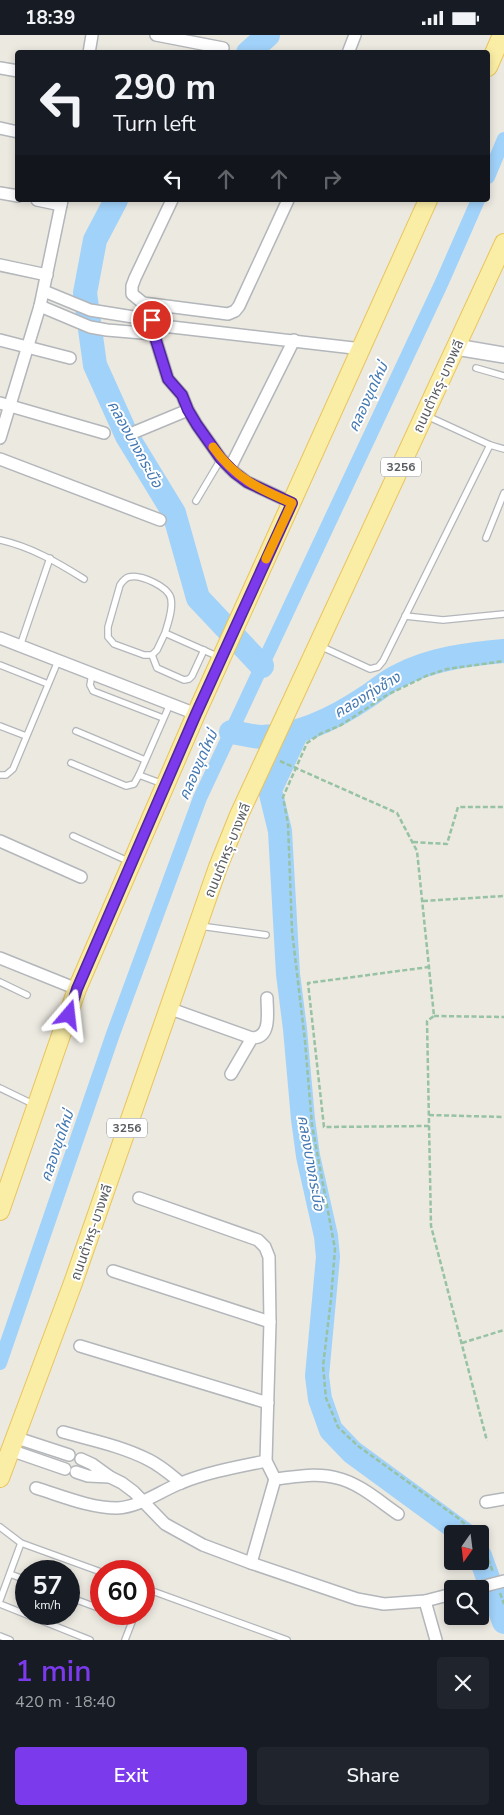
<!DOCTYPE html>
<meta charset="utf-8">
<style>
:root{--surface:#171b24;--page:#20242c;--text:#f1f3f6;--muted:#9ea1a6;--accent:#7c3aed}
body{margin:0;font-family:"Nunito Sans","Noto Sans Thai",sans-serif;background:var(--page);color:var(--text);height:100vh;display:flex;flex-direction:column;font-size:19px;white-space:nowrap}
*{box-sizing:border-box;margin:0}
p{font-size:16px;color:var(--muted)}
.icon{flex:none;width:28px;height:28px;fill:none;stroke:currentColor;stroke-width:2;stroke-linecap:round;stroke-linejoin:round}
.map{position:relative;height:1605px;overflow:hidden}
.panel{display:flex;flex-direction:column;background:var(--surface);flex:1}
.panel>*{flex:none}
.guide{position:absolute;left:15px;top:15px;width:475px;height:152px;border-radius:5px;box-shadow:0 2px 8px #0003;background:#171b24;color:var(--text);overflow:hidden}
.needle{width:32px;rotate:194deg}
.buttons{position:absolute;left:444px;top:1490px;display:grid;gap:10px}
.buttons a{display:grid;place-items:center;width:45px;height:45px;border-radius:5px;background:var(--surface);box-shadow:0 2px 8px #0003;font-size:25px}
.speed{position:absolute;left:15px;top:1525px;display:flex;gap:10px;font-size:25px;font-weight:700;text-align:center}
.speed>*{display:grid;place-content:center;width:65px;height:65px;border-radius:50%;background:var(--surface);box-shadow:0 2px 8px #0003;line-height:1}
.speed small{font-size:12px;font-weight:400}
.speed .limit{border:8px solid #d22;background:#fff;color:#111}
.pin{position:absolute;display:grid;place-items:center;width:42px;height:42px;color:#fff;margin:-21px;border:2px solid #fff;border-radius:50%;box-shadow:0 1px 5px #0007}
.me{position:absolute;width:55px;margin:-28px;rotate:17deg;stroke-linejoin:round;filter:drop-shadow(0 0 4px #0008)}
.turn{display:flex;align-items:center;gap:18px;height:105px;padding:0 15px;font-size:22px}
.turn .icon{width:65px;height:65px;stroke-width:2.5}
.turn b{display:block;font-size:35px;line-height:42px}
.lanes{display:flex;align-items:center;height:48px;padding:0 15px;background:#0003;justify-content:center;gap:25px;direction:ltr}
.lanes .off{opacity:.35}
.round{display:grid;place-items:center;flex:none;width:52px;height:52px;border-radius:5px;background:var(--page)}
.summary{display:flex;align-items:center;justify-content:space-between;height:85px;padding:0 15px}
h1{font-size:30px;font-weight:600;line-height:38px;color:var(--accent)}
.action{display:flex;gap:10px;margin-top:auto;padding:10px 15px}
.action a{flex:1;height:58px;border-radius:5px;background:var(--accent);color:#fff;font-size:20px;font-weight:600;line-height:58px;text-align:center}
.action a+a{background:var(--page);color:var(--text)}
.status{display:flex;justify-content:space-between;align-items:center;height:35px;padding:0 25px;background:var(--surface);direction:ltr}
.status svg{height:14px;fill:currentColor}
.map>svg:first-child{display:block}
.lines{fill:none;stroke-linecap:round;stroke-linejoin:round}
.canal{stroke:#a1d2fa;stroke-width:14}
.river{stroke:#a1d2fa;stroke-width:24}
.lane-casing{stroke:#b3b6ba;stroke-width:8}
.street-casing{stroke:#b3b6ba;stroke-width:14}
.secondary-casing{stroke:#b4b7bc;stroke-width:18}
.primary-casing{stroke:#e9c45b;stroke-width:20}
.path{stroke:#97c2a4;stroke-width:2.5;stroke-dasharray:5 2.5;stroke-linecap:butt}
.lane{stroke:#fff;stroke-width:5.5}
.street{stroke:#fff;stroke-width:11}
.secondary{stroke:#fff;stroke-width:15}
.primary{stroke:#faeea6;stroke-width:18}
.path-bridge{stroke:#97c2a4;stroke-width:2.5;stroke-dasharray:5 2.5;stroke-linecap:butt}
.route-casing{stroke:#51269a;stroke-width:12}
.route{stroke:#7c3aed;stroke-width:9}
.slow{stroke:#f59e0b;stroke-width:9}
.labels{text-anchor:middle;stroke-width:4;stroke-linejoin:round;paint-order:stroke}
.shield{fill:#fff;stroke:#8b8d90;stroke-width:1}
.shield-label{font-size:12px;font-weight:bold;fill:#595c60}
.street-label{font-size:14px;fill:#595c60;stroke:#fff}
.water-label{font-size:15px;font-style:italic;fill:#4378b2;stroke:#fff}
</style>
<div class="status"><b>18:39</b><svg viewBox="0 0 49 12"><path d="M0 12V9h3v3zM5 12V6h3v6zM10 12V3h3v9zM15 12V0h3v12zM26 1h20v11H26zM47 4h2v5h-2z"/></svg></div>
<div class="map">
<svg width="504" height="1605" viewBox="0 0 504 1605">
<rect width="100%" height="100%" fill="#ebe9e0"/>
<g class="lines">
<!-- canal -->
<g class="canal">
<path d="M488,142L504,104"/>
<path d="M0,1328L113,999L200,763L442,247L478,165"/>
</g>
<!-- river -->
<g class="river">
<path d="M248,18L268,0"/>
<path d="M116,165L95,205L85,258L95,330L127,401L174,478L198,563L262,631"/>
<path d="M231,697C241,698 252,702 262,702C299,701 337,682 368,661C379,654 388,645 400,640C432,624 468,619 504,616"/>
<path d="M297,697L270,755L280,796L288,939L295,994L303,1084L308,1121L326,1201L328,1222L317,1341L320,1364L331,1395L352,1417L464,1499"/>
<path d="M480,1521L504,1587"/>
</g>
<defs>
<g id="lane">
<path d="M476,333L504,341"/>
<path d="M427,381L490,410L504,414"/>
<path d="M196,466L221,424"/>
<path d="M486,503L504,458"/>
<path d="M0,505C31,512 57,527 84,544"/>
<path d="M405,581L443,585L504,579"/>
<path d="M165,598C168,588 173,575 171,564C169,552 141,539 129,542C125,543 122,547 120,550L108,592V602L114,609L144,620H152L157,615L165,598L219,622"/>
<path d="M20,611L50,523"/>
<path d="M320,611L370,634L378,632L383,626L490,410"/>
<path d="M152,620L157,633L184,645L189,644L192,641L204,615"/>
<path d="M0,630L48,649"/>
<path d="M92,639L90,650L93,656L163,683"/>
<path d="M0,691L26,701"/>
<path d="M76,696L145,725"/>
<path d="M71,728L126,751L134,749L139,740"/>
<path d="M0,740H6L13,734L58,626"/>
<path d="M163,749L139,740L170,669"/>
<path d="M73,801L130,827"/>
<path d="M200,891L266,900"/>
<path d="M0,947L27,960"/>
<path d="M0,1053L35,1070"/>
<path d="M0,1492L21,1508L101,1537"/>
<path d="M10,1539L26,1545"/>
<path d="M144,1553L287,1605"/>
<path d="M69,1562L101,1574"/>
<path d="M0,1565L21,1508"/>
<path d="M0,1569L90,1605"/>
<path d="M113,1579L132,1586"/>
<path d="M0,1601L10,1605"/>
<path d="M125,1605L135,1579"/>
</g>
<g id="street">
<path d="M156,0L223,13"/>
<path d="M89,18L92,0"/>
<path d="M348,18L355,0"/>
<path d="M0,33L18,36"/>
<path d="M0,93L18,97"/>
<path d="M0,158L18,161"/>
<path d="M37,165L61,170"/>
<path d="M172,165L135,243L132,251V259L143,268L228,279L235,276L239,271L288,165"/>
<path d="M0,230L47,240"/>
<path d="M44,256L90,275L152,285L163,291L362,314"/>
<path d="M40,271L90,292L107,295L154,299L158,295"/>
<path d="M152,285L154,299L168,344L182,360L188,375L197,390L221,424L235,438L247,447L292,468"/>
<path d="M0,305L70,323"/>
<path d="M0,368L104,398"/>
<path d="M135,397L188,375"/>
<path d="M0,403L40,271L62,165"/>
<path d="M0,424L160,485"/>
<path d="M230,433L294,305"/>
<path d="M0,603L196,679"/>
<path d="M0,806L81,842"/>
<path d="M0,923L77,954"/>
<path d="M168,973L252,1003"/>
<path d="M231,1039L252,1003C272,1003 267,977 267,963"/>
<path d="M139,1163L258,1205L265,1212L269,1222L270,1287L266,1426L275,1444C295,1442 317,1437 337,1443C359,1448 379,1466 398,1479"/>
<path d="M113,1236L270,1287"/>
<path d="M80,1311L268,1368"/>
<path d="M63,1397C91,1405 122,1411 149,1425C161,1431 170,1439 181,1448"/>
<path d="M14,1402L69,1420"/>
<path d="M10,1415L65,1434"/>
<path d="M81,1424L92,1429L110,1442L122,1448L134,1457L165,1489L203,1510L251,1528L357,1564L384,1569L425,1566L452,1559"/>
<path d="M76,1437L88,1441L110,1442"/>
<path d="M36,1453C62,1461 90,1473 117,1473C140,1472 160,1456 181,1448C208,1437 237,1432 266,1426"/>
<path d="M486,1467L504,1464"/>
<path d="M251,1528L275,1444"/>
<path d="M473,1554L504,1546"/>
<path d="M425,1566L436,1605"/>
</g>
<path id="secondary" d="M456,312L504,320"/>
<g id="primary">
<path d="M488,32L502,0"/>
<path d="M0,1176L77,954L196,679L428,165"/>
<path d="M0,1443L73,1248L218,832L239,780L504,208"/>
</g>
</defs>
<!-- lane casing -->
<use href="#lane" class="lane-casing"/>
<!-- street casing -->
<use href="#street" class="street-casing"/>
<!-- secondary casing -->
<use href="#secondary" class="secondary-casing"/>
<!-- primary casing -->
<use href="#primary" class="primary-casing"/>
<!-- path -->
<g class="path">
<path d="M280,726L397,778L417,816L434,981L427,986L431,1191L487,1406"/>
<path d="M413,807L447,809L458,772H504"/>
<path d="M423,866L504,861"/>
<path d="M434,981L504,982"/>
<path d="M429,1080L504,1082"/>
<path d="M429,1091L324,1092L308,948L429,932"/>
<path d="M462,1308L504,1295"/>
<path d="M480,1503L493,1537"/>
<path d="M500,1558L504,1569"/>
</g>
<!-- lane -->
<use href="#lane" class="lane"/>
<!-- street -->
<use href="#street" class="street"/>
<!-- secondary -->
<use href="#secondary" class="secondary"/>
<!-- primary -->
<use href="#primary" class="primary"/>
<!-- path-bridge -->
<path class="path-bridge" d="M476,1499L458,1483L358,1411L338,1392L326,1363L323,1331L331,1264L335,1214L312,1090L305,1006L292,896L288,789L283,762L307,708L320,699L341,690L387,660L426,641L447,634L504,626"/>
</g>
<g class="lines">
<defs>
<path id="route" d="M69,980L77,954L196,679L292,468L247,447L235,438L221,424L197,390L188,375L182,360L168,344L154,299L152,285"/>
</defs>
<!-- route casing -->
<use href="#route" class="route-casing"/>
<!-- route -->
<use href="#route" class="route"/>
<!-- slow -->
<path class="slow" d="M213,412C235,443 259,454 292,468L266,524"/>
</g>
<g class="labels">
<!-- shield labels -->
<g class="shield">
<rect x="381" y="422.5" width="40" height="19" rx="4"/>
<rect x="107" y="1083.5" width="40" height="19" rx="4"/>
</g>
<g class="shield-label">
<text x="401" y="436">3256</text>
<text x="127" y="1097">3256</text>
</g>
<!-- street labels -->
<g class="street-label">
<text transform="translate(438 351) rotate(-65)" y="5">ถนนตำหรุ-บางพลี</text>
<text transform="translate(227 815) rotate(-68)" y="5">ถนนตำหรุ-บางพลี</text>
<text transform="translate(91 1197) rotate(-71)" y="5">ถนนตำหรุ-บางพลี</text>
</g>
<!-- water labels -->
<g class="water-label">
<text transform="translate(368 362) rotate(-65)" y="5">คลองขุดใหม่</text>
<text transform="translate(135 409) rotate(61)" y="5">คลองบางกระบือ</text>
<text transform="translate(367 660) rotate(-31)" y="5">คลองทุ่งช้าง</text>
<text transform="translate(198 730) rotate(-66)" y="5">คลองขุดใหม่</text>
<text transform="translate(57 1111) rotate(-71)" y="5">คลองขุดใหม่</text>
<text transform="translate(311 1128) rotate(80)" y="5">คลองบางกระบือ</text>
</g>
</g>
</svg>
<div class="buttons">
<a><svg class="needle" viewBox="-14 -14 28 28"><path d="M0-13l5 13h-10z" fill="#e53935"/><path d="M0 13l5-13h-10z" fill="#9ea1a6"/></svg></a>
<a><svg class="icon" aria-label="search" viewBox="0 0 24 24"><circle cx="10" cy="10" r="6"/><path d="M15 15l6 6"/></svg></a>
</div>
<div class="speed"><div>57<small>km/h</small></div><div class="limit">60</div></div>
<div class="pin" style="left:152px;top:285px;background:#d93025"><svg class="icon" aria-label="arrive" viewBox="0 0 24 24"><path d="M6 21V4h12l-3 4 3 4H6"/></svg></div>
<svg class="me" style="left:69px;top:980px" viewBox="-20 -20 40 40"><path d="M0-17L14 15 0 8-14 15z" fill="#7c3aed" stroke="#fff" stroke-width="4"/></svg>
<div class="guide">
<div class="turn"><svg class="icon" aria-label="left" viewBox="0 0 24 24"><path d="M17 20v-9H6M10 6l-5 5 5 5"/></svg><div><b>290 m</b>Turn left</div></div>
<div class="lanes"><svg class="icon" aria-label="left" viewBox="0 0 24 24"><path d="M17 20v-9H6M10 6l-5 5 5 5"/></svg><svg class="icon off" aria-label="ahead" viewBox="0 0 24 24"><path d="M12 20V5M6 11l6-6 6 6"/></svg><svg class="icon off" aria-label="ahead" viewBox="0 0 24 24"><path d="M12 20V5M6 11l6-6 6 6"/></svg><svg class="icon off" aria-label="right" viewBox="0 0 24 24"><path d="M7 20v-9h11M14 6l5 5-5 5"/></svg></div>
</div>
</div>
<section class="panel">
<div class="summary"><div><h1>1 min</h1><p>420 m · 18:40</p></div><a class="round"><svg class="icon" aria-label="close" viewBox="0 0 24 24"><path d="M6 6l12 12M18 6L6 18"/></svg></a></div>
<div class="action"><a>Exit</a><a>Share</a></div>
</section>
